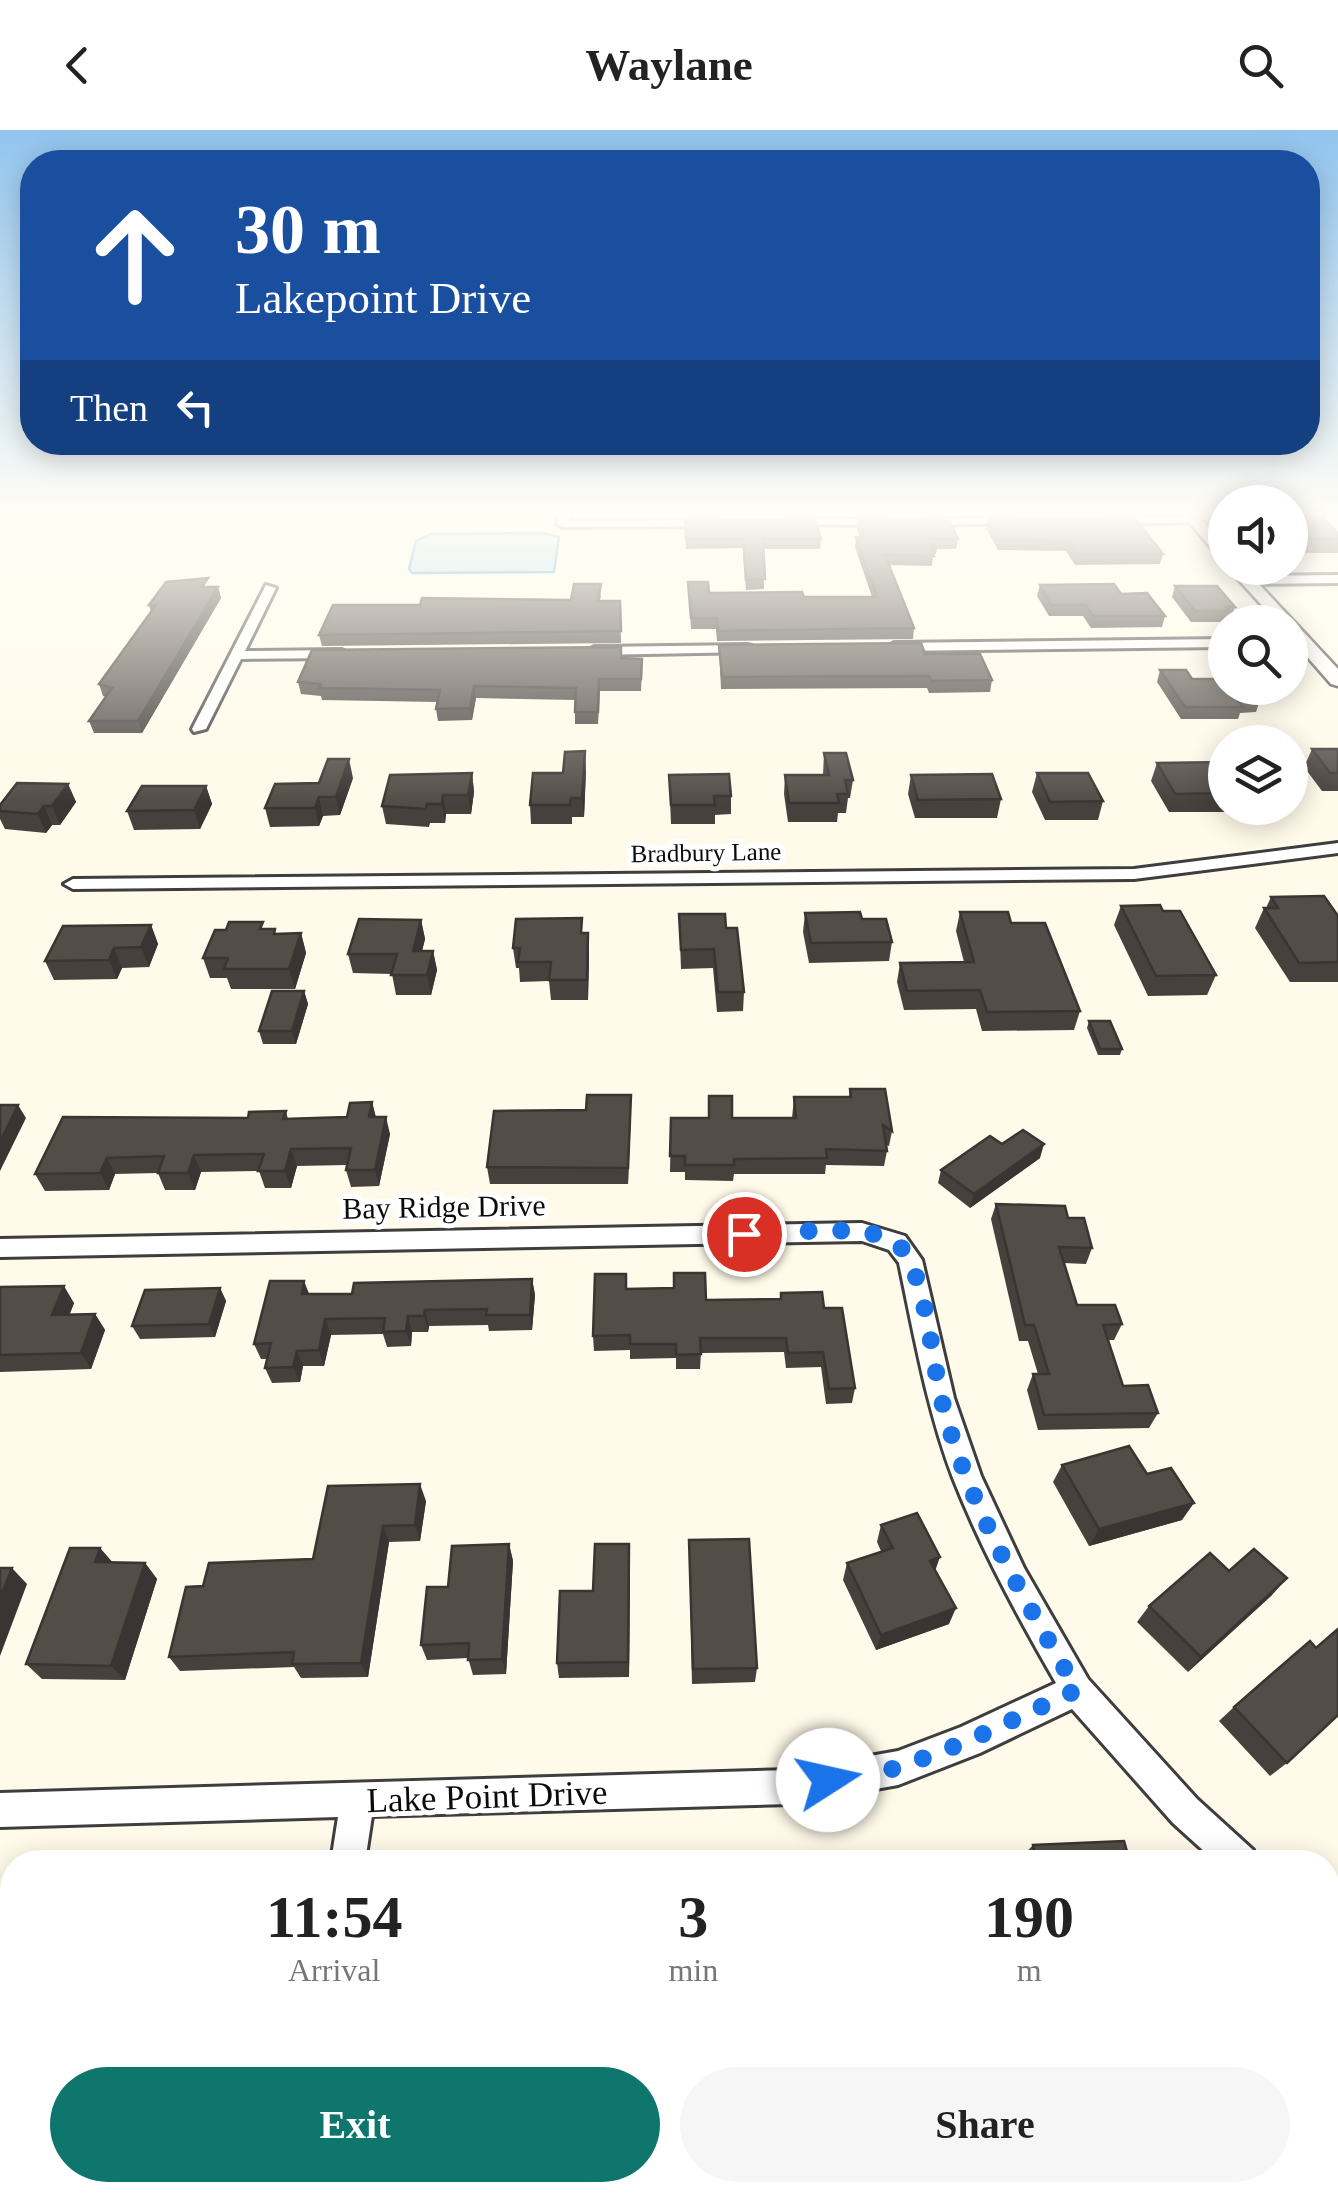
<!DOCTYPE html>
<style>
:root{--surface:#fff;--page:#f6f6f6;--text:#222;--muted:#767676;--accent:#0f766e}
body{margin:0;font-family:Georgia,serif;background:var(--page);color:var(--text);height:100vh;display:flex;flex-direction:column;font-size:38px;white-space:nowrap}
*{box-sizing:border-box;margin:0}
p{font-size:32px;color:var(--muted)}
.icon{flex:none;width:55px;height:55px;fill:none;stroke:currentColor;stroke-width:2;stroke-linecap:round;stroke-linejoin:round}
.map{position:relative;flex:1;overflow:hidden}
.drawer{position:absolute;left:0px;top:1720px;width:1340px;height:352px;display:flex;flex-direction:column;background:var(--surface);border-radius:40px 40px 0 0;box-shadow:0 5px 25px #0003}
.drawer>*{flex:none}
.guide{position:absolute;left:20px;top:20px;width:1300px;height:305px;border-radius:40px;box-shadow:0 5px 25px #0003;background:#1a4fa0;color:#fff;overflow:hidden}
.tools{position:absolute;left:1208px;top:355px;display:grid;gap:20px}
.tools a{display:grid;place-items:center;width:100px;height:100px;border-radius:50%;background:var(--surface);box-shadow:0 5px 25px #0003;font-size:50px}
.pin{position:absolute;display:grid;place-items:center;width:85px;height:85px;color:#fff;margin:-42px;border:5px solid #fff;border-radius:50%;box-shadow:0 2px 10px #0007}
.me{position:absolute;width:110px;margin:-55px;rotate:80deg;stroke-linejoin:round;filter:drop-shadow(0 0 8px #0008)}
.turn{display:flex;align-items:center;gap:35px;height:210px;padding:0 50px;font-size:45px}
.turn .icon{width:130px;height:130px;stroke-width:2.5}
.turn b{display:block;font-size:70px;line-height:85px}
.then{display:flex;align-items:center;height:95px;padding:0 50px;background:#0003;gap:20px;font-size:38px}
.eta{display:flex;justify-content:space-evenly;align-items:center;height:170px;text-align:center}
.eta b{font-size:60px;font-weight:700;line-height:70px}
.action{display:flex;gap:20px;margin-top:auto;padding:20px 50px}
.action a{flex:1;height:115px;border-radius:60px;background:var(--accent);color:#fff;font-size:40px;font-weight:700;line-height:115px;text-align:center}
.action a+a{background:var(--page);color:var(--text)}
header{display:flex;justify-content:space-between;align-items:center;height:130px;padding:0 50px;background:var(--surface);font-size:45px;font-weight:700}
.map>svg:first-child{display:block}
.water{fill:#aedcf6;stroke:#3591cd;stroke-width:2.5}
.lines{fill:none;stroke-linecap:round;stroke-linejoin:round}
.minor-casing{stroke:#3e3e3e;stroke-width:6}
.tertiary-casing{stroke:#3e3e3e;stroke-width:5}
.minor{fill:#fff;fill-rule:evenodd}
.tertiary{fill:#fff;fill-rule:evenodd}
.wall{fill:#47413d}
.shaded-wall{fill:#3a3532}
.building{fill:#534c47;stroke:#3a3532;stroke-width:2.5}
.route{stroke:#1a73e8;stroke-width:18;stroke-dasharray:0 32.4}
.labels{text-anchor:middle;stroke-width:10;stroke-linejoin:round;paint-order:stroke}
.far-street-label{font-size:25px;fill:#0b0b0b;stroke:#fff}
.street-label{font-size:30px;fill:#0b0b0b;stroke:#fff}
.near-street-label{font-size:35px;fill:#0b0b0b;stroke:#fff}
</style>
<header><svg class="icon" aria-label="back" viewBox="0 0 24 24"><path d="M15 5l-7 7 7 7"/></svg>Waylane<svg class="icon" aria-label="search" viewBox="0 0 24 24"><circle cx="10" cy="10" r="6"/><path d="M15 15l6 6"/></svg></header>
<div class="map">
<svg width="1338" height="2072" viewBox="0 0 1338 2072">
<rect width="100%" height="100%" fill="#fffae9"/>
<!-- water -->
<path class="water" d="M542,403L559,407L554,442L412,443L409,439L416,411L431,404Z"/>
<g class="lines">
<defs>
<g id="minor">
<path d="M559,383H569V391L716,390L722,393L716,396L563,397L557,394Z"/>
<path d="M1194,387L1198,392L1108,394L1103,391L1108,388Z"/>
<path d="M1016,388L1020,393L923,395L918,392L923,389Z"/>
<path d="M788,389H886L891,392L886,395L784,394Z"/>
<path d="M1338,445V453L1247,454L1241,450L1247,446Z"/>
<path d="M266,455L276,458L245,521L342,520L349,524L342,528L241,529L206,599L194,602L192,599Z"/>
<path d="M1225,509V517L894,521L887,517L894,513Z"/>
<path d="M747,515L752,516V522L594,525L587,521L594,517Z"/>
<path d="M1338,713V723L1134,749L73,759L64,754L73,749L1134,739Z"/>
<path d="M862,1093L905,1106L922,1130L954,1268L981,1346L1024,1438L1088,1549L1197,1669L1253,1720L1258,1732H1216L1173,1693L1072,1579L980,1623L898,1655L792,1674L372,1686L365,1732H331L338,1687L0,1697V1663L792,1640L898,1621L961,1597L1056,1553C1018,1487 981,1419 953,1348C927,1279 914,1205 899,1133L889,1120L862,1111L0,1127V1109Z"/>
<path d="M1328,1791L1338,1795V1835L1328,1831Z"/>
<path d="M277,2060H317L316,2072H274Z"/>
</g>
<g id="tertiary">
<path d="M1181,383H1196L1225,416V430L1220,428Z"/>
<path d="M1228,438H1244L1338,539V556L1331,554L1290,507V492H1277Z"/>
</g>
</defs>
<!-- minor casing -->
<use href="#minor" class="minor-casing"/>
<!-- tertiary casing -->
<use href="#tertiary" class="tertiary-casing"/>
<!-- minor -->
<use href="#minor" class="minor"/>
<!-- tertiary -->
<use href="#tertiary" class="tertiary"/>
</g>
<!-- wall -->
<g class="wall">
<path d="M684,383H811L810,386L684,387Z"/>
<path d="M852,383H940V385H853Z"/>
<path d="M978,383H1040L979,385Z"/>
<path d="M1290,383H1328L1325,390L1338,403V423H1299L1290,413Z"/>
<path d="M988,388L1163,424L1160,434L1075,435L1066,421L998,420L986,398Z"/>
<path d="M858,389L958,409L956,419H937L936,424H933L932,436L889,435L914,498L913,509L717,511L716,499H691L688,452L709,463L804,467H872L855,417L856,407H860L857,399Z"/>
<path d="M685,390L821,409L820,419H763L764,459L746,460L743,418L686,419Z"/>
<path d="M1040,455L1121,464L1165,486L1162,497L1091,498L1083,486H1049L1037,466Z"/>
<path d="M1175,456L1235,477L1231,488H1227L1226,492H1191L1172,467Z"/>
<path d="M210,457H218L221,468L142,603H94L89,591L106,567L103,566L99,554L151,482L149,475Z"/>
<path d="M601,465L600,471H620L621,513L322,516L319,505L420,475L571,470Z"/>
<path d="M719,515L925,524L992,550L990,562L929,563L927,558L721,559Z"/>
<path d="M621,528L642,540L641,561H600L598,594H575V570L476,568L472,590L438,591L436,579L437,572L322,570L321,566L301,564L298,552Z"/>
<path d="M1160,540L1192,549L1260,570L1256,582L1240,583L1238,589H1181L1157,552Z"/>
<path d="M1312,619H1338V661H1322L1304,637Z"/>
<path d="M824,623L853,650L850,668H848L846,683H838L837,692H788L784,664L785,645H823Z"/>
<path d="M1225,632V678H1244L1242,682H1169L1151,651L1157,633Z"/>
<path d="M586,640L584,687H572V694H531L530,675L563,643Z"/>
<path d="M472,643L474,662L471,684H446L445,693H430L429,697L386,694L382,676Z"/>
<path d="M1037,643L1103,671L1098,690H1045L1032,662Z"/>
<path d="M669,645L731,666V684L715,685V694H671Z"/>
<path d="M911,645L1001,669L997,688H915L908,664Z"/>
<path d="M353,648L340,685L323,686L319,696L270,697L265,678L319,653Z"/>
<path d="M68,654L76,672L60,695H52L46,703L5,699L0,689V675Z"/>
<path d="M206,656L212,674L200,699L134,700L127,681Z"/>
<path d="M1271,767L1338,786V852H1290L1255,798L1264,778H1266Z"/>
<path d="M1121,776L1163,781L1216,845L1207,865L1148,866L1114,795Z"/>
<path d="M960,782L1011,793L1080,881L1074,900L982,901L976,879L904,880L897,852L900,833L964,832L956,801Z"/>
<path d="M805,783L862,789L892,812L889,831L809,833L803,802Z"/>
<path d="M679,784L726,798L744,862L743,881L717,882L713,838L681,839Z"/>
<path d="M421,790L425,809L422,821H433L437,840L431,865H396L392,844L353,843L348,824Z"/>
<path d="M151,795L158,814L149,837L122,838L117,849L54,850L45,831Z"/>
<path d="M265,799L276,804L301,803L306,823L295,859H231L227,848H210L203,828Z"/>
<path d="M583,803L589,822L588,870H551L549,851L520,852L519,838H516L513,818Z"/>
<path d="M304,861L308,874L296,914H263L259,901Z"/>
<path d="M1089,891L1122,919L1120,925H1098L1087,898Z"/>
<path d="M850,959L892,1001L889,1016L886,1015L887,1021L884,1036L826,1035L825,1044H734L733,1051L685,1050V1042H670L671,988H708L709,966L732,988H792L794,967H849Z"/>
<path d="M631,965L628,1054H490L487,1037L586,980Z"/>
<path d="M372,972L376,987L390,1004L379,1056L351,1057L346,1040L347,1035L297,1036L291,1058H265L259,1041L201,1042L195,1060H165L158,1043L115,1044L109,1060L45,1061L35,1044L248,988L286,981L288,989L347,987Z"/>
<path d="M1002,1014L1040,1028L970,1078L938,1053L941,1040Z"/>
<path d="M996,1074L1068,1088L1092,1118L1086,1134L1064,1133L1077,1175L1122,1194L1114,1210H1108L1123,1256L1158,1283L1149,1298L1038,1300L1027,1260L1033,1244H1038L1028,1211H1019L991,1089Z"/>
<path d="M532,1149L535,1165L532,1200L489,1201L488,1195L429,1196L428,1202H412L411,1216L387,1217L383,1204L331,1205L324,1236H303L300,1252L272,1253L265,1238L267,1229H261L254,1214L309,1164H352Z"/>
<path d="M0,1157L74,1173L69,1185L95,1184L105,1200L91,1239L0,1242Z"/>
<path d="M220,1158L226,1171L215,1207L140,1209L132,1196Z"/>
<path d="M627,1159L706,1170L780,1169L781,1163L824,1178L855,1258L852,1273L826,1274L821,1237L786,1238L784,1222L701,1223L700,1239H676V1228L630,1229V1220L594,1221L593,1206Z"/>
<path d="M1062,1335L1147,1344L1182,1390L1089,1416L1053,1352Z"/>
<path d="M426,1371L420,1411L389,1412L368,1547L301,1548L294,1537L180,1541L169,1527L203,1456L313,1429Z"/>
<path d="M881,1395L935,1440L949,1494L876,1520L843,1450L847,1433L881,1421L877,1412Z"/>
<path d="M689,1410L757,1538L755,1552L692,1554Z"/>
<path d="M509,1414L513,1431L506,1544L473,1545L468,1528L427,1530L421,1515L448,1457Z"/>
<path d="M100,1418L112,1432L145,1433L157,1449L125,1550L42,1549L26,1534Z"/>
<path d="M630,1430L629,1547L559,1548L557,1533L593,1461Z"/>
<path d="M1229,1441L1272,1465L1188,1542L1137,1492L1149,1476Z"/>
<path d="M1234,1577L1287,1633L1270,1646L1219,1591Z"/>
<path d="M1033,1715L1130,1732H1024L1023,1726Z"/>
</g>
<!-- shaded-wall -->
<g class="shaded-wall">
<path d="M469,383H508L469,387Z"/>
<path d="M218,457L221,468L142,603L138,591Z"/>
<path d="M474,556L476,568L472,590L470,578Z"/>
<path d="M585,621L586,640L584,687L582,668Z"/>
<path d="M349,629L353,648L340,685L336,667Z"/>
<path d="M472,643L474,662L471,684L468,665Z"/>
<path d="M68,654L76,672L60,695L52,676Z"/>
<path d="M206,656L212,674L200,699L194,680Z"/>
<path d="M443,665L446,684L445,693L442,674Z"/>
<path d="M319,667L323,686L319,696L315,678Z"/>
<path d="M44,676L52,695L46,703L38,684Z"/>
<path d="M421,790L425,809L417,840L413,821Z"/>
<path d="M151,795L158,814L149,837L141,817Z"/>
<path d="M301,803L306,823L295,859L289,839Z"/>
<path d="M588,803L589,822L588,870L587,850Z"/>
<path d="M114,818L122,838L117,849L109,830Z"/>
<path d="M433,821L437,840L431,865L427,845Z"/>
<path d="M304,861L308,874L296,914L292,901Z"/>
<path d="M631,965V981L628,1054V1038Z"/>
<path d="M372,972L376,989L369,987Z"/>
<path d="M18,975L26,988L0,1041V1012Z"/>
<path d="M386,987L390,1004L379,1056L375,1040Z"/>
<path d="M1044,1014L1040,1028L970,1078L974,1064Z"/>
<path d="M291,1019L297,1036L291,1058L285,1041Z"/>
<path d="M194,1025L201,1042L195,1060L188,1043Z"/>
<path d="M107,1028L115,1044L109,1060L100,1043Z"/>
<path d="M532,1149L535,1165L532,1200L530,1185Z"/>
<path d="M304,1151L310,1166L302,1164Z"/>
<path d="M64,1156L74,1173L63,1202L52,1185Z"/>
<path d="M220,1158L226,1171L215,1207L209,1194Z"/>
<path d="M425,1180L429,1196L428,1202L424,1186Z"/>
<path d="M95,1184L105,1200L91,1239L81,1223Z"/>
<path d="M408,1186L412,1202L411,1216L406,1201Z"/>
<path d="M325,1189L331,1205L324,1236L319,1220Z"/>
<path d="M297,1221L303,1236L300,1252L293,1237Z"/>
<path d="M420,1354L426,1371L420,1411L415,1395Z"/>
<path d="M1194,1373L1182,1390L1089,1416L1099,1399Z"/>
<path d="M383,1396L389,1412L368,1547L361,1533Z"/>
<path d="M509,1414L513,1431L506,1544L502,1529Z"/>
<path d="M629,1414L630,1430L629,1547L628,1532Z"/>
<path d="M100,1418L114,1434L95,1432Z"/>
<path d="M940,1427L934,1444L930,1431Z"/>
<path d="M145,1433L157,1449L125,1550L111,1536Z"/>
<path d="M12,1438L27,1454L0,1526V1468Z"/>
<path d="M1287,1448L1272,1465L1188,1542L1201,1527Z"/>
<path d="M956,1478L949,1494L876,1520L881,1505Z"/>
</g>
<!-- building -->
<g class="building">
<path d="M1290,383H1318L1338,403V409H1304L1290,394Z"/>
<path d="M1134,387L1163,424H1077L1068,411L1000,410L988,388Z"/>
<path d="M948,388L958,409H936L938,414H930L934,426L885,425L914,498L718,501L717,488H691L688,452H708L709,463L802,462L804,467H877L856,407H865L858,389Z"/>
<path d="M815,389L821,409H763L765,449L746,450L743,409H686L685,390Z"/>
<path d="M208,448L202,457H218L138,591H89L112,558L99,554L156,475H149L166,452Z"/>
<path d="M574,454H601L598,471H620L621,501L319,505L333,475H420L422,468L571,470Z"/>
<path d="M1114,454L1121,464L1147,463L1165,486H1093L1086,475H1051L1040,455Z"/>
<path d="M1175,456H1217L1235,477H1226L1229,481H1195Z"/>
<path d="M921,513L925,524H980L992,550L931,551L929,546L722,547L719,515Z"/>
<path d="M621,517V528L642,529L641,549H599L598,582H575L576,558L474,556L470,578L436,579L440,560L319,558L321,554L298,552L312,520Z"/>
<path d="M1160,540H1186L1192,549H1225V558H1250L1260,570L1238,571L1243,577H1185Z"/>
<path d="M1312,619H1338V643H1330Z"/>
<path d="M585,621L582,668H571L570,675H530L533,643H563L565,622Z"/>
<path d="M824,623H846L853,650H845L848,664H837L839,673H789L785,645H829Z"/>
<path d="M328,629H349L336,667H319L315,678H265L275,654L319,653Z"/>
<path d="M1225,632V663L1175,664L1157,633Z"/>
<path d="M472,643L468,665H443L442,674H427L426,679L382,676L390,645Z"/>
<path d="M1037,643H1088L1103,671L1050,672Z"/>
<path d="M729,644L731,666H714L715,675H671L669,645Z"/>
<path d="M992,644L1001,669L918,670L911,645Z"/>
<path d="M17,653L68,654L52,676H44L38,684L0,681V675Z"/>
<path d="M142,656H206L194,680L127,681Z"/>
<path d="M1324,766L1338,786V832L1299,833L1264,778H1278L1271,767Z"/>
<path d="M1160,775L1163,781H1180L1216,845L1156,846L1121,776Z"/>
<path d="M860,782L862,789H886L892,812L811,813L805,783Z"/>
<path d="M960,782H1008L1011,793H1045L1080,881L987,882L980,860L907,861L900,833L974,832Z"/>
<path d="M679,784H725L726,798H737L744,862H718L714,819L681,820Z"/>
<path d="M582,788L581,803H588L587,850H549L551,832H518L520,818H513L516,789Z"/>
<path d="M359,789L421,790L413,821H433L427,845H391L397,824H348Z"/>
<path d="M229,792H263L260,799H275L274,804L301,803L289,839H224L228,828H203L215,800H226Z"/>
<path d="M151,795L141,817L114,818L109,830L45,831L63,796Z"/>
<path d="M272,861H304L292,901H259Z"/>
<path d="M1089,891H1110L1122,919H1100Z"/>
<path d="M850,959H885L892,1001L883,995L887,1021L826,1019L827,1028L734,1029V1035H685V1026H670L671,988H709V966H732V988H796L794,967H851Z"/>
<path d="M587,965H631L628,1038L487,1037L494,981L586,980Z"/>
<path d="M372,972L369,987H386L375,1040H346L351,1018L291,1019L285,1041H258L264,1024L194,1025L188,1043H158L164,1026L107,1028L100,1043L35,1044L63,987L248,988L249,982L286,981L283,989L347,987L350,973Z"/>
<path d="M0,975H18L0,1012Z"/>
<path d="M1023,1000L1044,1014L974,1064L941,1040L990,1006L1002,1014Z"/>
<path d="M996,1074L1065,1076L1068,1088H1084L1092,1118L1059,1117L1077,1175H1115L1122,1194L1103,1195L1123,1256L1148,1255L1158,1283L1044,1285L1033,1244H1049L1034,1195H1025Z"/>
<path d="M674,1143H705L706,1170L781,1169V1163L822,1162L824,1178H842L855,1258L829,1259L823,1222L788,1223L786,1208H700L701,1224L676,1225V1214H630V1205L593,1206L595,1144H626V1159L674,1158Z"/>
<path d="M532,1149L530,1185H486L487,1179L425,1180L424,1186H408L406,1201L383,1202L385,1188L325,1189L319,1220L297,1221L293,1237L265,1238L271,1213L254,1214L270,1151H304L302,1164H352L354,1153Z"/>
<path d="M64,1156L52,1185L95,1184L81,1223L0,1225V1157Z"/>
<path d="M220,1158L209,1194L132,1196L145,1160Z"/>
<path d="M1129,1316L1147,1344L1171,1338L1194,1373L1099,1399L1062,1335Z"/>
<path d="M420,1354L415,1395L383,1396L361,1533L292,1534L294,1522L169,1527L186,1457L203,1456L209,1433L313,1429L328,1356Z"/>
<path d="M917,1383L940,1427L930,1431L956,1478L881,1505L847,1433L893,1418L881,1395Z"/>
<path d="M749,1409L757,1538L693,1539L689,1410Z"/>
<path d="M509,1414L502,1529L468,1530L469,1513L421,1515L427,1457H448L452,1416Z"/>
<path d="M595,1414H629L628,1532L557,1533L560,1461H593Z"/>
<path d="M70,1418H100L95,1432L145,1433L111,1536L26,1534Z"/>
<path d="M1254,1419L1287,1448L1201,1527L1149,1476L1210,1423L1229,1441Z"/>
<path d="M0,1438H12L0,1468Z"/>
<path d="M1338,1499V1585L1287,1633L1234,1577L1310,1511L1316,1518Z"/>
<path d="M1124,1711L1130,1732H1037L1033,1715Z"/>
</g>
<!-- sky -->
<linearGradient id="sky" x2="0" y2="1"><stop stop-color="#91c4ee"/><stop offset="0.57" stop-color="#fffdf5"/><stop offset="1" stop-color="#fffdf5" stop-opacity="0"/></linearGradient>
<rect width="1338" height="673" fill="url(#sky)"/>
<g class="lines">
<!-- route -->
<path class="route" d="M744,1104C780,1104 866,1092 895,1112C924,1132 932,1228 940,1263C965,1371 1023,1466 1077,1560L968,1611L898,1638L828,1650"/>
</g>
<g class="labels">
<!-- far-street labels -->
<g class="far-street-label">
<text transform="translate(706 722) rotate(-1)" y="9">Bradbury Lane</text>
</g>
<!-- street labels -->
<g class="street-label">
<text transform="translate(444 1077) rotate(-1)" y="10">Bay Ridge Drive</text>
</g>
<!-- near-street labels -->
<g class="near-street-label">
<text transform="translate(487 1666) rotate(-2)" y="12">Lake Point Drive</text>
</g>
</g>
</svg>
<div class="tools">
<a><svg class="icon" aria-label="sound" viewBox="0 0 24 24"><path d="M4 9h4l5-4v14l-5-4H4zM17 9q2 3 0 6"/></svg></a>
<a><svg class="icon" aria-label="search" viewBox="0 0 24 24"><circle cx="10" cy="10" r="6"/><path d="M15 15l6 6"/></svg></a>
<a><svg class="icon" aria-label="layers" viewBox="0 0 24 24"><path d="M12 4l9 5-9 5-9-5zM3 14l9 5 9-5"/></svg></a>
</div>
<div class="pin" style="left:744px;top:1104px;background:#d93025"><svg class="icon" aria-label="arrive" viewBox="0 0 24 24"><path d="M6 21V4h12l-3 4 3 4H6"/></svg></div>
<svg class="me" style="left:828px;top:1650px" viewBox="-20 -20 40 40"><circle r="19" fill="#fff"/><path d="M0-13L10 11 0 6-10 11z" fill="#1a73e8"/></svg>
<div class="guide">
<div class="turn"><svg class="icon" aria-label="ahead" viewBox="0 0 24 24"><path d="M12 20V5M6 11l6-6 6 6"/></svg><div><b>30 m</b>Lakepoint Drive</div></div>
<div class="then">Then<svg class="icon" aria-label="left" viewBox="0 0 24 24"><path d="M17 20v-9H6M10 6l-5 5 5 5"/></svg></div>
</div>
<section class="drawer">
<div class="eta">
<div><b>11:54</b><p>Arrival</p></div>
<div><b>3</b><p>min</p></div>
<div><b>190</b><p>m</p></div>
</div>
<div class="action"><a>Exit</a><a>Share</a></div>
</section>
</div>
